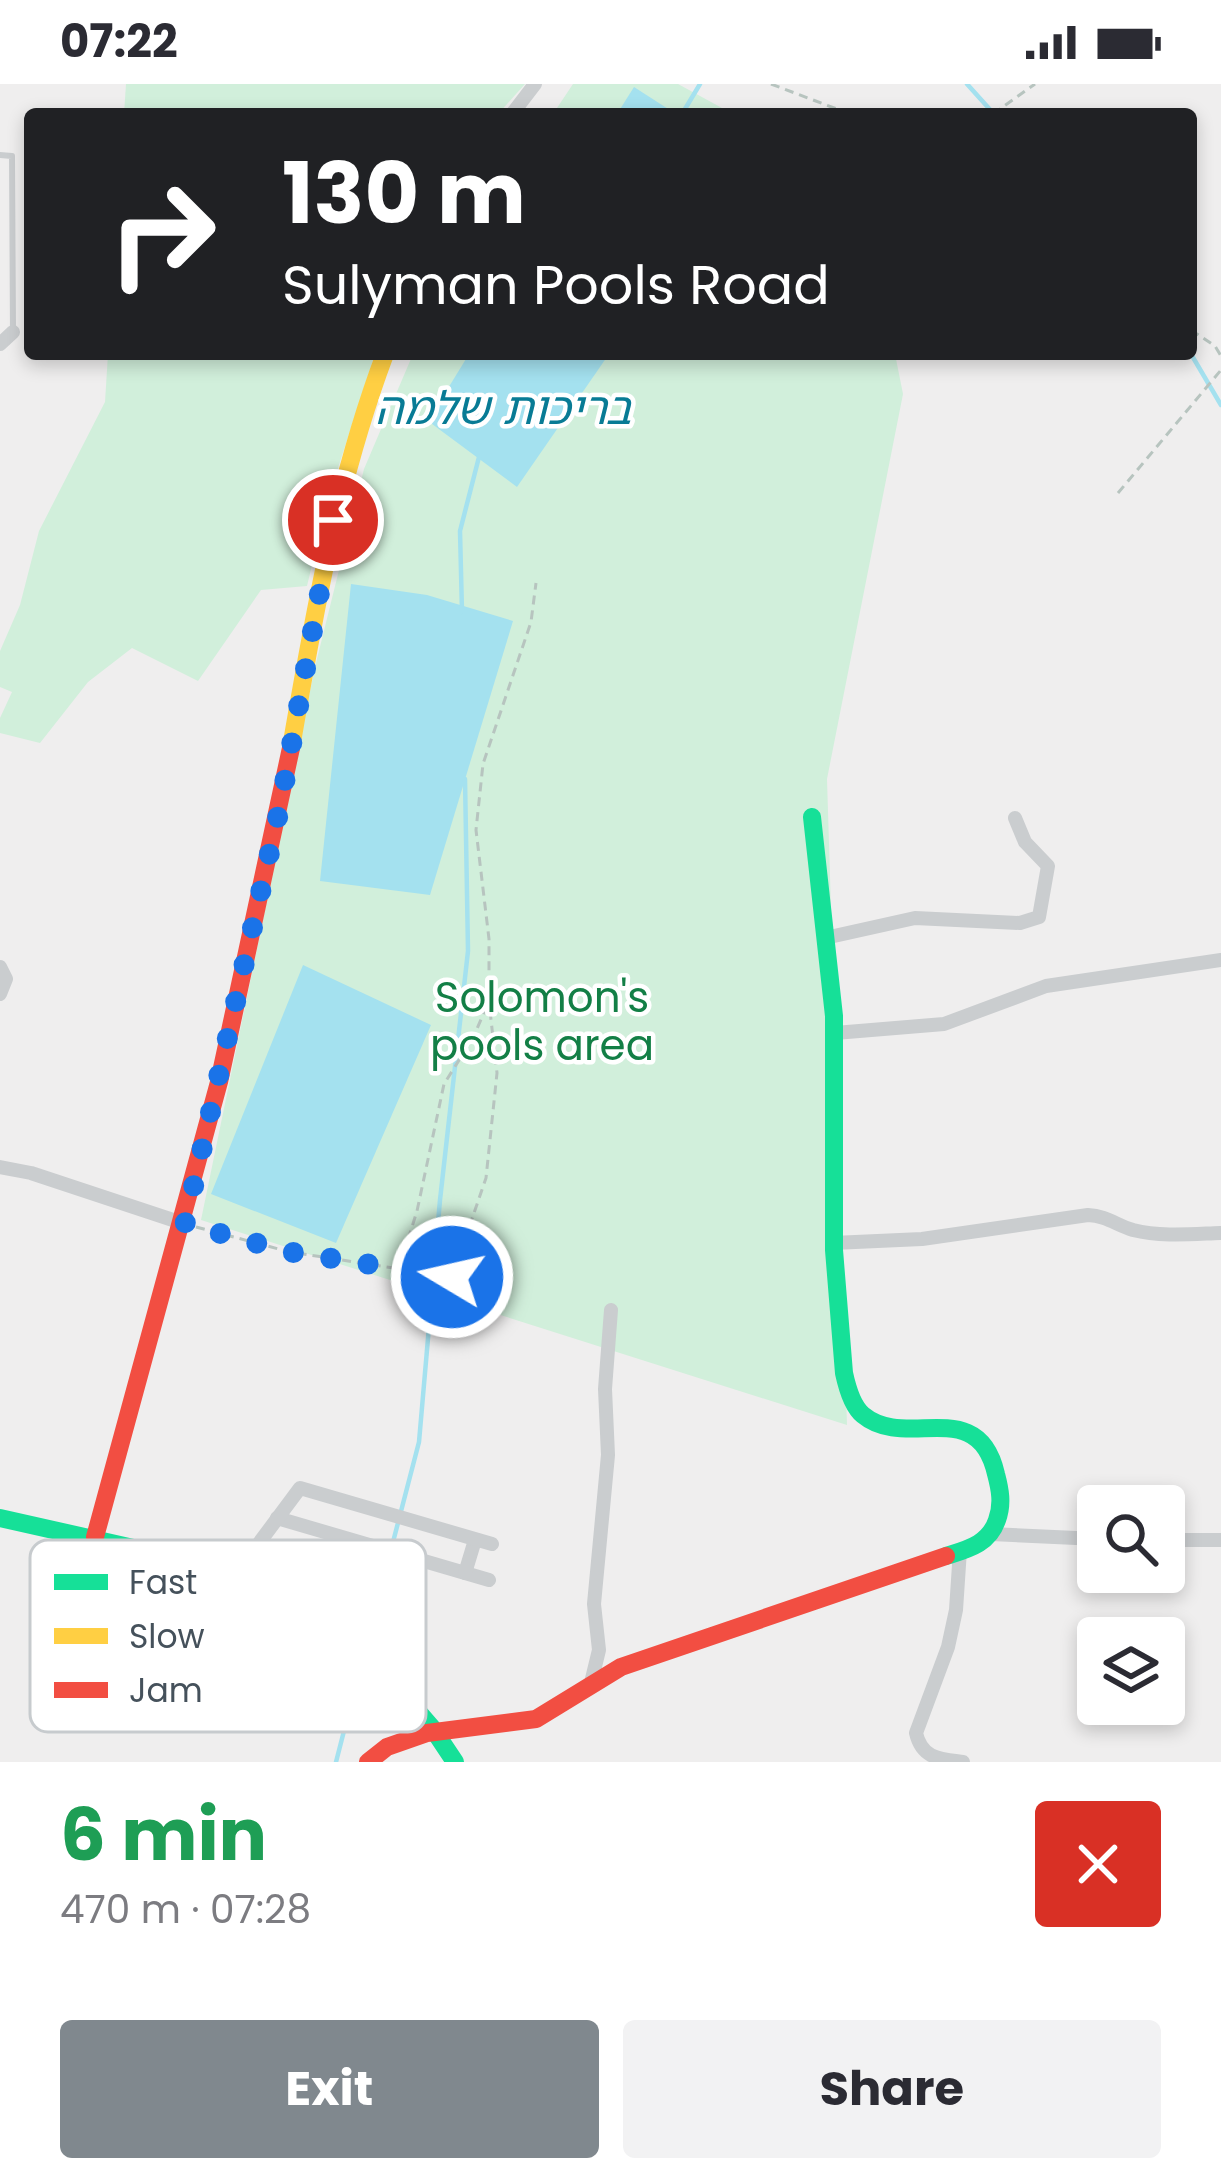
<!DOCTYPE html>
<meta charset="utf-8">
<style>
:root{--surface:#fff;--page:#f2f2f3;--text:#2b2b33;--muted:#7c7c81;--accent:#80888e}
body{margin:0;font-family:Poppins,"Noto Sans Hebrew",sans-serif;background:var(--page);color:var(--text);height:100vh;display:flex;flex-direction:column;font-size:45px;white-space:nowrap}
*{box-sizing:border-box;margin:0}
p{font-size:39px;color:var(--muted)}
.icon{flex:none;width:66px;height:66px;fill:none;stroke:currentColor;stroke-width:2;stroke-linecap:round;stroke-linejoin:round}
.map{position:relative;height:1678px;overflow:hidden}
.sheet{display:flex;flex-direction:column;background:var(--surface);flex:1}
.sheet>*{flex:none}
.hud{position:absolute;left:24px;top:24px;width:1173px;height:252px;border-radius:12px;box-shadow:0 6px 18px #0003;background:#202124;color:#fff;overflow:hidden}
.fabs{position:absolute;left:1077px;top:1401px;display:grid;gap:24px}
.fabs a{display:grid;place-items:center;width:108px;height:108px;border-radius:12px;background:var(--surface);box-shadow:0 6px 18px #0003;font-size:60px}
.pin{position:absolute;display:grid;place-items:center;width:102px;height:102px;color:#fff;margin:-51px;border:6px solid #fff;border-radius:50%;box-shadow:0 3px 12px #0007}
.me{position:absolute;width:132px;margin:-66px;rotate:279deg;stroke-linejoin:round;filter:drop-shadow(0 0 9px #0008)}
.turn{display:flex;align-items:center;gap:42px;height:252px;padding:0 60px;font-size:54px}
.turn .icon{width:156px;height:156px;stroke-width:2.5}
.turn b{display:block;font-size:84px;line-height:102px}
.round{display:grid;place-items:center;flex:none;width:126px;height:126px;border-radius:12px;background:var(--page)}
.summary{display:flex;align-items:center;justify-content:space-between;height:204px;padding:0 60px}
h1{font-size:72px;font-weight:700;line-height:90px;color:#1e9e55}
.button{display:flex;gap:24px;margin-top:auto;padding:24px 60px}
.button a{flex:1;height:138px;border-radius:12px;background:var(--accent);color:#fff;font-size:48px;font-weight:700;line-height:138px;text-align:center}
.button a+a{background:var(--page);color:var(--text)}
.status{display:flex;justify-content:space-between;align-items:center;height:84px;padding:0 60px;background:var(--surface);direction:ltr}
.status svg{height:33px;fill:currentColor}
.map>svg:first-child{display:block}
.green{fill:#d1efdb}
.water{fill:#a4e1ef}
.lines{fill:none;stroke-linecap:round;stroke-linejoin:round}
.stream{stroke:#a4e1ef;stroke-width:4.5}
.path{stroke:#b7c4bf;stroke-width:3;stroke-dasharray:9 6;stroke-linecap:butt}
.lane{stroke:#cacdcf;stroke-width:6}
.street{stroke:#cacdcf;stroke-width:14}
.fast{stroke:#16e098;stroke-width:18}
.slow{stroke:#ffcf43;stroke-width:18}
.jam{stroke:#f24e42;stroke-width:18}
.route{stroke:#1a73e8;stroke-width:21;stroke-dasharray:0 37.8}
.labels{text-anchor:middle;stroke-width:9;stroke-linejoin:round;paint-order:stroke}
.park-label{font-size:42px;fill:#137f46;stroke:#fff}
.water-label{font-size:45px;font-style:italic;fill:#087b95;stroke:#fff}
.key{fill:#fff;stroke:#c7cbce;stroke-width:3}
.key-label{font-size:33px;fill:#45515b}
</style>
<div class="status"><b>07:22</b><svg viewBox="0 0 49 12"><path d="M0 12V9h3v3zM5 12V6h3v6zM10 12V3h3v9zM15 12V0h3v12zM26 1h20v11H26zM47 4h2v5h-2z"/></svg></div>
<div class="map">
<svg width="1221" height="1678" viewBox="0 0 1221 1678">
<rect width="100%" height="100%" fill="#efeeee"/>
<!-- green -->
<g class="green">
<path d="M126,0H525L498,30H124Z"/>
<path d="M573,0H678L733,30H553Z"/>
<path d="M108,270H375L327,418L307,502L261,506L198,597L132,564L88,598L40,659L0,649V634L12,608L0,603V567L20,521L39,447L105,318Z"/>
<path d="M413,270H895L903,310L827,695L847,1341L201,1136L315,583L364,385Z"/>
</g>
<!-- water -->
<g class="water">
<path d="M634,3L676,30H617Z"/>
<path d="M469,270H609L517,403L428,337Z"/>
<path d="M351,500L427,511L513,537L430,811L320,797Z"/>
<path d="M303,881L431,941L336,1159L211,1110Z"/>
</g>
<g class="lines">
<!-- stream -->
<g class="stream">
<path d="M967,0L994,30"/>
<path d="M682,30L700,0"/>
<path d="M1191,270L1221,321"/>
<path d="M462,528L460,447L479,373"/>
<path d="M366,1562L419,1358L440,1116L468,867L465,695"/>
<path d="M336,1678L363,1573"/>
</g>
<!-- path -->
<g class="path">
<path d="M771,0L850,30"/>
<path d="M993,30L1035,0"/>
<path d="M1191,246L1215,262L1221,272"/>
<path d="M1118,409L1221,286"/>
<path d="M196,1143L290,1168L452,1193L486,1094L497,989L489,918"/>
<path d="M399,1184L417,1127L444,1000L473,954L489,917V855L476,746L483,680L531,538L536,499"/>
</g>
<!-- lane -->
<path class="lane" d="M0,71L12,72L13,248"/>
<!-- street -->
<g class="street">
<path d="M512,30L535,0"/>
<path d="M0,260L13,248"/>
<path d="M825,854L915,834L1020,839L1039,833L1048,782L1025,758L1015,734"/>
<path d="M0,883L6,895L0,910"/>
<path d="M835,949L944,940L1046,902L1221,876"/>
<path d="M0,1083L31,1089L185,1140"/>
<path d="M833,1159L922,1155L1088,1131C1107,1132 1116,1141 1133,1146C1161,1153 1192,1150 1220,1149"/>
<path d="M277,1434L489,1496"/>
<path d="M991,1450L1098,1455"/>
<path d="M1164,1456H1221"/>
<path d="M960,1466L956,1526L948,1563L916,1649C922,1675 940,1675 963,1678"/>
<path d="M465,1489L475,1456"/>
<path d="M233,1494L300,1404L492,1460"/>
<path d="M591,1599L599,1566L594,1520L608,1371L605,1305L611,1226"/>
</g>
<!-- fast -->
<g class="fast">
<path d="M812,733L834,932V1166L844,1289C847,1303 852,1322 863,1331C906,1367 978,1310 996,1390C1000,1405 1003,1420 997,1436C989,1460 968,1465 946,1472"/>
<path d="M0,1434L200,1479L273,1513L368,1570L433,1645L455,1678"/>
</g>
<!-- slow -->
<path class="slow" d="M291,664C314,530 337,398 385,270"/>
<!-- jam -->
<g class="jam">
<path d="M95,1453L219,998L291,664"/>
<path d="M368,1678L387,1663L427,1649L536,1635L621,1583L946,1472"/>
</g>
</g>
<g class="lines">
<!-- route -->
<path class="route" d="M333,436L280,723L185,1140L290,1168L452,1193"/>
</g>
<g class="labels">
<!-- park labels -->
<g class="park-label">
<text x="542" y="928">Solomon's<tspan x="542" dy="48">pools area</tspan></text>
</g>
<!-- water labels -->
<g class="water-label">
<text x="503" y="340">בריכות שלמה</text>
</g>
</g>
<!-- legend -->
<rect x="30" y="1456" width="396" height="192" rx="18" class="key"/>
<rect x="54" y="1490" width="54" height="16" fill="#16e098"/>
<rect x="54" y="1544" width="54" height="16" fill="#ffcf43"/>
<rect x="54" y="1598" width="54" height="16" fill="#f24e42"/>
<g class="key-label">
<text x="129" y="1510">Fast</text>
<text x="129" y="1564">Slow</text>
<text x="129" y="1618">Jam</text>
</g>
</svg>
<div class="fabs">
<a><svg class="icon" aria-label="search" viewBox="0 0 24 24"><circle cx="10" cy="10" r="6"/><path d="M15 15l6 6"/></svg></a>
<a><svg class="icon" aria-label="layers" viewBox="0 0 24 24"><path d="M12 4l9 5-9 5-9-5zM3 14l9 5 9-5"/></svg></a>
</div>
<div class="pin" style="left:333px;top:436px;background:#d93025"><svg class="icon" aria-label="arrive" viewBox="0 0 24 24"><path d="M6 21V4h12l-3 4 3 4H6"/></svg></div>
<svg class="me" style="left:452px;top:1193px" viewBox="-20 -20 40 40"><circle r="17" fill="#1a73e8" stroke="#fff" stroke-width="3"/><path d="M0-11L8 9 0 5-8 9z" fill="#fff"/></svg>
<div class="hud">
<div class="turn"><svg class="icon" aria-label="right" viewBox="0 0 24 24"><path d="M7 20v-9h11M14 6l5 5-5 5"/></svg><div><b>130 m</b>Sulyman Pools Road</div></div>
</div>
</div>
<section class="sheet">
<div class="summary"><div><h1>6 min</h1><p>470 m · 07:28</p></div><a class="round" style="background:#d93025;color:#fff"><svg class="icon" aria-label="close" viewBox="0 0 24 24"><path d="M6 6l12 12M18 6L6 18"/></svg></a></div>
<div class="button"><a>Exit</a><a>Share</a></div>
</section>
